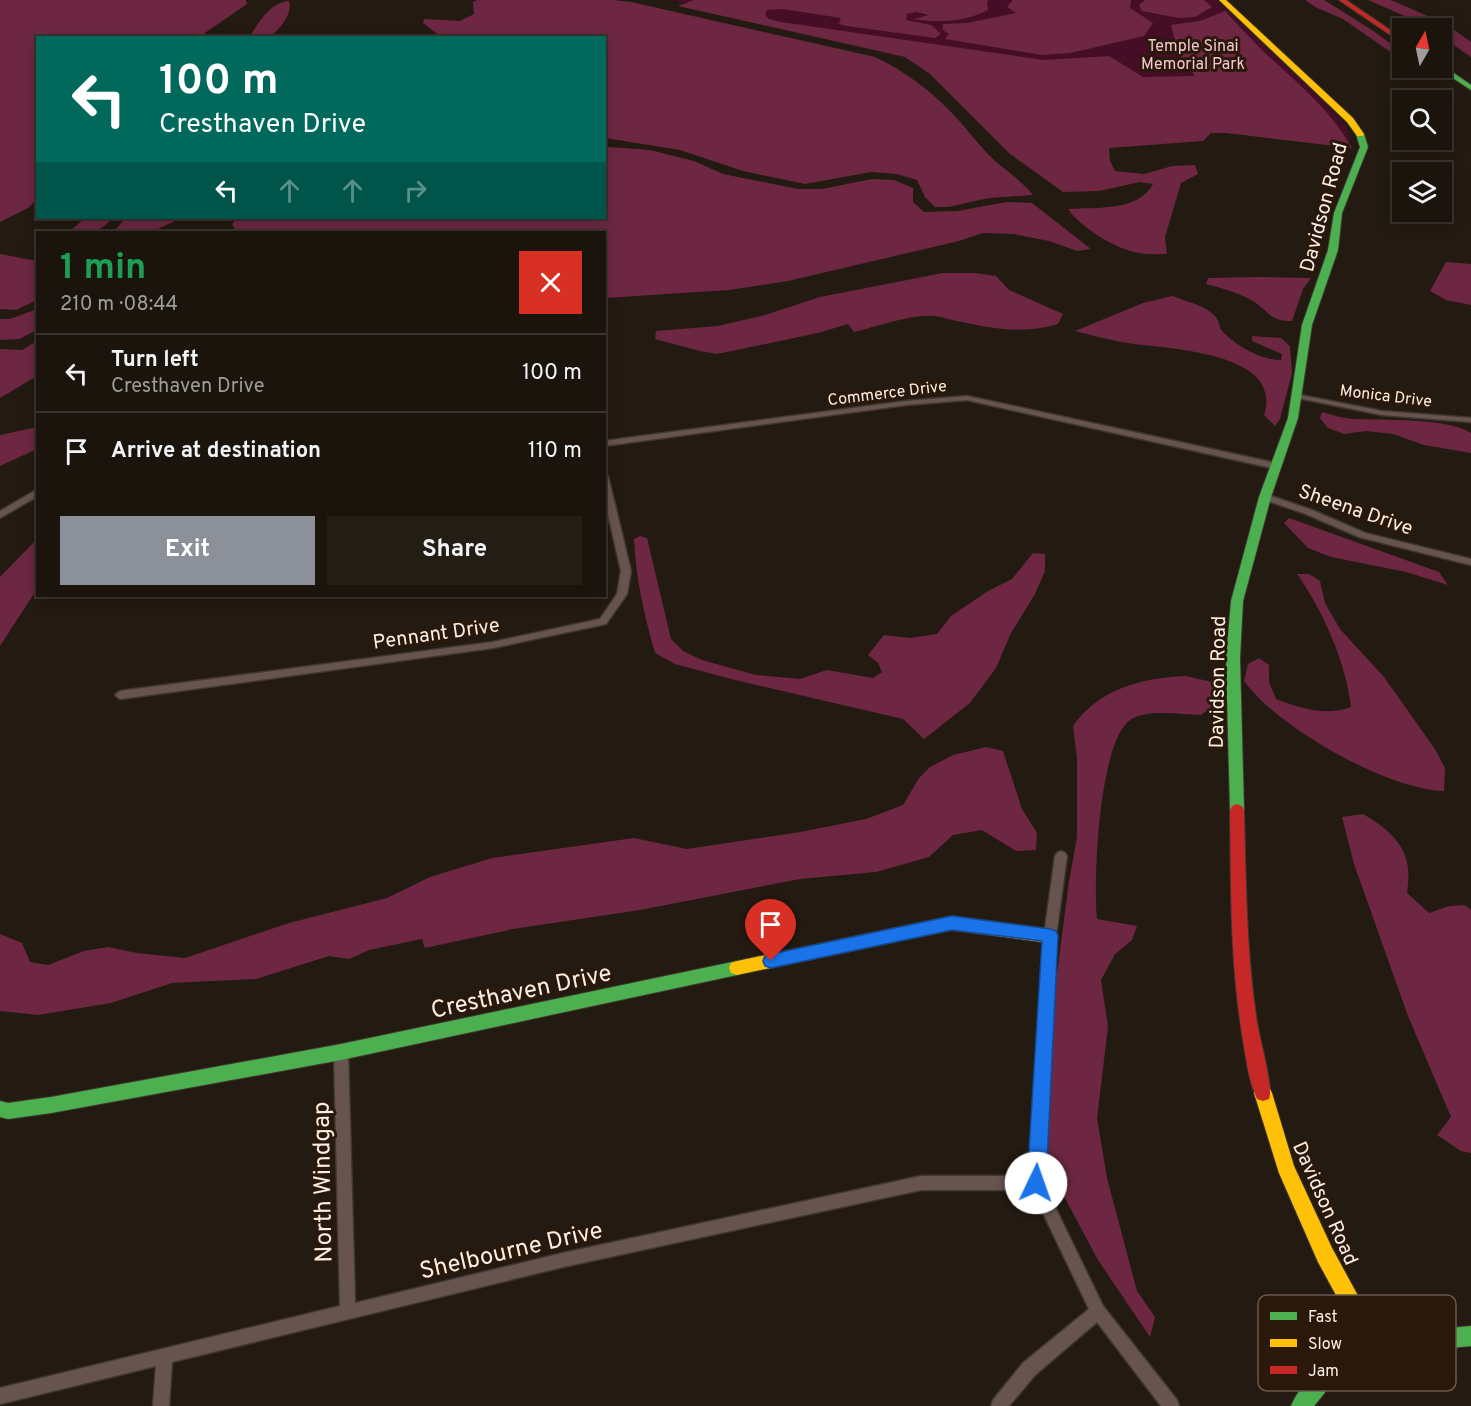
<!DOCTYPE html>
<meta charset="utf-8">
<style>
:root{--surface:#1a140d;--page:#231d16;--text:#f1f3f6;--muted:#9f9e9d;--line:#38332e;--accent:#8c9099}
body{margin:0;font-family:Overpass,sans-serif;background:var(--page);color:var(--text);height:100vh;display:flex;flex-direction:column;font-size:22px;white-space:nowrap}
*{box-sizing:border-box;margin:0}
p{font-size:20px;color:var(--muted)}
.icon{flex:none;width:33px;height:33px;fill:none;stroke:currentColor;stroke-width:2;stroke-linecap:round;stroke-linejoin:round}
.map{position:relative;flex:1;overflow:hidden}
.panel{position:absolute;left:36px;top:231px;width:570px;height:366px;display:flex;flex-direction:column;background:var(--surface);border-radius:0px;box-shadow:0 3px 15px #0003,0 0 0 2px var(--line)}
.panel>*{flex:none}
.banner{position:absolute;left:36px;top:36px;width:570px;height:183px;border-radius:0px;box-shadow:0 3px 15px #0003,0 0 0 2px var(--line);background:#00695c;color:#fff;overflow:hidden}
.needle{width:39px;rotate:9deg}
.fabs{position:absolute;left:1392px;top:18px;display:grid;gap:12px}
.fabs a{display:grid;place-items:center;width:60px;height:60px;border-radius:0px;background:var(--surface);box-shadow:0 3px 15px #0003,0 0 0 2px var(--line);font-size:30px}
.pin{position:absolute;display:grid;place-items:center;width:51px;height:51px;color:#fff;margin:-62px -26px;border-radius:50% 50% 50% 0;rotate:-45deg;box-shadow:0 0 6px #0007}
.pin .icon{rotate:45deg}
.me{position:absolute;width:66px;margin:-33px;rotate:3deg;stroke-linejoin:round;filter:drop-shadow(0 0 4px #0008)}
.turn{display:flex;align-items:center;gap:21px;height:126px;padding:0 24px;font-size:27px}
.turn .icon{width:78px;height:78px;stroke-width:2.5}
.turn b{display:block;font-size:42px;line-height:51px}
.lanes{display:flex;align-items:center;height:57px;padding:0 24px;background:#0003;justify-content:center;gap:30px;direction:ltr}
.lanes .off{opacity:.35}
.round{display:grid;place-items:center;flex:none;width:63px;height:63px;border-radius:0px;background:var(--page)}
.summary{display:flex;align-items:center;justify-content:space-between;height:102px;padding:0 24px}
h1{font-size:36px;font-weight:700;line-height:45px;color:#1e9e55}
.primary-button{display:flex;gap:12px;margin-top:auto;padding:12px 24px}
.primary-button a{flex:1;height:69px;border-radius:0px;background:var(--accent);color:#fff;font-size:24px;font-weight:700;line-height:69px;text-align:center}
.primary-button a+a{background:var(--page);color:var(--text)}
ul{padding:0;list-style:none}
li{display:flex;align-items:center;gap:18px;height:78px;padding:0 24px;border-top:2px solid var(--line)}
li div{flex:1}
li b{display:block;font-size:22px}
li em{font-style:normal}
.map>svg:first-child{display:block}
.green{fill:#460e26}
.forest{fill:#6e2742}
.lines{fill:none;stroke-linecap:round;stroke-linejoin:round}
.street-casing{stroke:#403830;stroke-width:3}
.fast-casing{stroke:#403830;stroke-width:2}
.slow-casing{stroke:#403830;stroke-width:2}
.jam-casing{stroke:#403830;stroke-width:2}
.street{fill:#675450;fill-rule:evenodd}
.fast{fill:#4caf50;fill-rule:evenodd}
.slow{fill:#ffc107;fill-rule:evenodd}
.jam{fill:#c62828;fill-rule:evenodd}
.route{fill:#1a73e8;stroke:#114b97;stroke-width:1.5}
.labels{text-anchor:middle;stroke-width:6;stroke-linejoin:round;paint-order:stroke}
.far-park-label{font-size:16px;fill:#f6c6d5;stroke:#2a190a}
.far-street-label{font-size:16px;fill:#fbeee5;stroke:#2a190a}
.street-label{font-size:20px;fill:#fbeee5;stroke:#2a190a}
.near-street-label{font-size:24px;fill:#fbeee5;stroke:#2a190a}
.key{fill:#2a190a;stroke:#69594c;stroke-width:1.5}
.key-label{font-size:16px;fill:#fbeee5}
</style>
<div class="map">
<svg width="1471" height="1406" viewBox="0 0 1471 1406">
<rect width="100%" height="100%" fill="#231a11"/>
<!-- green -->
<path class="green" d="M670,0H1216L1318,96L1346,126L1351,143Z"/>
<!-- forest -->
<g class="forest">
<path d="M0,0H246L247,4L199,37L38,38L37,199L28,208L0,222Z"/>
<path d="M477,0H613L631,2L875,57C905,71 931,91 954,115C968,130 980,147 995,161C1008,172 1022,181 1033,195L989,198L948,207H935L925,197L917,180L897,174L871,172L805,184L743,171L680,150L605,138L604,38L441,37L423,23L424,19L460,21L474,14L473,2Z"/>
<path d="M694,0H990L987,1L988,10C965,22 940,23 914,19L929,15L917,12L907,14L906,20L931,25L941,34L935,38L847,26L839,24L841,18L783,9L767,10L765,15L769,19L781,22L1044,60L1109,56L1143,77L1195,76L1178,54L1171,25L1200,21L1225,11C1238,25 1251,39 1264,52C1297,83 1330,109 1352,148L1226,133H1211L1203,141L1109,148L1110,161L1115,171L1144,174L1172,166L1195,165L1198,174L1181,183L1165,237L1167,254C1158,254 1148,255 1139,253C1117,250 1080,227 1068,209C1096,207 1138,212 1153,184L1140,182L1099,191L1063,192L1010,154L930,74L905,57L678,6Z"/>
<path d="M1013,0H1131L1130,8L1153,23L1144,36L1070,53L1042,55L945,39L949,34L943,30V24L967,23L1016,13L1007,7Z"/>
<path d="M1145,0H1204L1212,7L1195,17L1179,18L1142,11L1139,5Z"/>
<path d="M1305,0H1324L1372,30L1402,52V60L1343,19L1317,8Z"/>
<path d="M1368,0H1391L1446,24L1471,42V57L1442,37V28H1432Z"/>
<path d="M289,1C293,13 280,31 268,37C263,39 255,38 249,37C259,23 270,2 289,1Z"/>
<path d="M609,147L650,150L694,161L723,174L798,189H822L872,179L894,180L913,188V202L924,212L957,211L1007,202L1032,203L1091,249L1077,251L1049,241L1014,234L983,233L959,241L788,281L729,290L605,298L604,232H234L236,231L232,224L237,218H604L605,148Z"/>
<path d="M85,218H112C101,233 87,233 69,232Z"/>
<path d="M126,218H181L152,232H113Z"/>
<path d="M0,254L37,261V300L16,310L0,309Z"/>
<path d="M1446,262L1471,264V305L1446,300L1430,291Z"/>
<path d="M943,273H975L996,276L1009,290L1063,314L1058,324C1028,334 993,329 962,322C953,321 944,317 935,316C910,314 880,326 854,332L848,324L818,333L717,354L700,351L655,339L656,331L718,326L765,315L820,297Z"/>
<path d="M1260,277L1311,278L1303,289L1292,321C1268,321 1270,311 1251,300C1237,292 1221,288 1206,284L1208,278Z"/>
<path d="M1172,296C1185,301 1205,305 1215,316C1219,320 1219,328 1223,332C1238,347 1261,360 1281,360L1282,354L1252,341V336L1281,338L1290,346L1292,373L1280,419L1275,426L1264,415C1284,353 1172,349 1134,344C1114,341 1094,336 1075,331L1143,303Z"/>
<path d="M37,309V330L19,339L0,340V319H10Z"/>
<path d="M37,341V376L0,398V349L22,350Z"/>
<path d="M1322,412C1333,415 1344,419 1355,419C1381,420 1450,418 1471,433V453L1424,445L1393,434L1366,431L1344,434L1328,428L1320,418Z"/>
<path d="M37,427V449L0,466V435Z"/>
<path d="M1289,518L1439,572L1448,585L1406,572L1331,557L1308,548L1284,523Z"/>
<path d="M640,536L647,538L671,639L683,651L702,660L756,675L800,679L827,670L873,678L882,672L878,663L868,655L884,635L910,638L937,634L951,616L988,591L1012,579L1033,553L1045,554V571L1035,594L1011,633L996,668L970,703L924,739L903,719L731,679L675,664L655,653C644,615 636,579 634,539Z"/>
<path d="M37,539V589L0,646V577Z"/>
<path d="M1297,574H1309L1320,581L1325,603L1340,629L1384,677L1435,749L1445,768L1444,791C1386,789 1278,728 1244,681L1248,664L1259,658L1269,665V682L1276,699C1302,709 1325,716 1351,707C1346,662 1323,611 1297,574Z"/>
<path d="M1186,676L1216,683V703L1201,715C1181,715 1145,708 1129,721C1099,744 1093,882 1097,919L1137,926L1132,940L1115,954L1101,980L1108,1027L1097,1118L1107,1178L1137,1291L1155,1317L1150,1337L1098,1260L1058,1185L1047,1148L1054,997L1069,881L1077,837V759L1073,726C1100,688 1142,678 1186,676Z"/>
<path d="M986,747L1003,751L1022,809L1037,833L1036,850L1016,851L982,830L953,835L929,857L876,872L800,879L640,910L513,929L425,948L422,939L369,950L349,959L329,956L256,979L172,983L111,1003L38,1015L0,1011V934L22,943L30,962L48,965L84,951L108,947L137,953L185,958L289,923L387,898L430,877L492,858L634,838L687,849L800,832L866,819L903,805L919,778L930,767L953,755Z"/>
<path d="M1363,814C1383,825 1407,844 1408,869C1409,877 1408,885 1407,893L1429,913L1449,906L1465,905L1471,910V1153L1461,1151L1437,1135L1451,1117L1408,1016L1354,864L1342,817Z"/>
</g>
<g class="lines">
<defs>
<g id="street">
<path d="M1295,394L1382,411L1471,418V422L1382,415L1298,398H1295Z"/>
<path d="M967,396L1276,463L1280,466L1276,469L967,400L906,405L604,446V441L906,401Z"/>
<path d="M604,473L608,476L631,571L627,594L606,624L493,648L120,699L115,695L120,691L493,642L600,619L617,594L621,571L604,497Z"/>
<path d="M38,489V496L0,518V511Z"/>
<path d="M1265,494L1312,510L1365,533L1471,559V565L1359,537L1306,514L1262,499L1261,497Z"/>
<path d="M1061,851L1065,853L1067,856L1056,936L1043,1182L1103,1306L1177,1400L1179,1406H1161L1097,1322L1035,1375L1009,1406H991L993,1400L1023,1363L1089,1309L1032,1190H921L563,1267L172,1362L169,1406H153L156,1366L0,1404V1388L340,1306L334,1052L336,1048L341,1046L346,1048L348,1052L355,1303L563,1253L921,1176H1029L1044,936L1055,856L1057,853Z"/>
</g>
<g id="fast">
<path d="M1442,65L1471,85V90L1439,69Z"/>
<path d="M1360,132L1364,134L1368,147L1342,213L1338,250L1312,325L1298,418L1271,497L1243,601L1240,658L1244,810L1242,814H1232L1230,810L1226,658L1231,601L1259,497L1288,418L1302,325L1328,250L1334,213L1360,147L1356,134Z"/>
<path d="M737,961L743,963L745,968L743,973L737,975L341,1060L51,1113L8,1119L0,1117V1101L8,1103L51,1097L341,1044Z"/>
<path d="M1471,1326V1346L1377,1355L1330,1386L1314,1406H1291C1304,1374 1339,1356 1367,1338L1374,1335Z"/>
</g>
<g id="slow">
<path d="M1219,0H1226L1353,118L1364,134L1363,136H1357L1347,122Z"/>
<path d="M952,916L1050,929L1056,931L1058,936L1056,941L1050,943L952,930L737,975L731,973L729,968L731,963L737,961Z"/>
<path d="M1263,1085L1269,1087L1272,1093L1294,1166L1332,1248L1381,1338L1384,1345L1381,1352L1374,1355L1367,1352L1318,1262L1279,1173L1254,1093L1257,1087Z"/>
</g>
<g id="jam">
<path d="M1339,0H1346L1402,38V43Z"/>
<path d="M1237,804L1242,806L1244,810C1246,881 1246,952 1257,1022C1259,1037 1274,1089 1269,1099L1263,1101L1257,1099C1249,1081 1246,1059 1243,1040C1230,964 1231,887 1230,810L1232,806Z"/>
</g>
</defs>
<!-- street casing -->
<use href="#street" class="street-casing"/>
<!-- fast casing -->
<use href="#fast" class="fast-casing"/>
<!-- slow casing -->
<use href="#slow" class="slow-casing"/>
<!-- jam casing -->
<use href="#jam" class="jam-casing"/>
<!-- street -->
<use href="#street" class="street"/>
<!-- fast -->
<use href="#fast" class="fast"/>
<!-- slow -->
<use href="#slow" class="slow"/>
<!-- jam -->
<use href="#jam" class="jam"/>
</g>
<!-- route -->
<path class="route" d="M952,916L1050,929L1056,931L1058,936L1046,1183L1043,1189L1036,1192L1030,1189L1027,1183L1042,941L952,930L771,968L765,966L763,961L765,956L771,954Z"/>
<g class="labels">
<!-- far-park labels -->
<g class="far-park-label">
<text x="1193" y="51">Temple Sinai<tspan x="1193" dy="18">Memorial Park</tspan></text>
</g>
<!-- far-street labels -->
<g class="far-street-label">
<text transform="translate(887 392) rotate(-7)" y="6">Commerce Drive</text>
<text transform="translate(1386 395) rotate(7)" y="6">Monica Drive</text>
</g>
<!-- street labels -->
<g class="street-label">
<text transform="translate(1323 207) rotate(-75)" y="7">Davidson Road</text>
<text transform="translate(1356 509) rotate(19)" y="7">Sheena Drive</text>
<text transform="translate(436 633) rotate(-8)" y="7">Pennant Drive</text>
<text transform="translate(1217 682) rotate(-89)" y="7">Davidson Road</text>
<text transform="translate(1326 1203) rotate(66)" y="7">Davidson Road</text>
</g>
<!-- near-street labels -->
<g class="near-street-label">
<text transform="translate(521 991) rotate(-12)" y="8">Cresthaven Drive</text>
<text transform="translate(322 1182) rotate(-91)" y="8">North Windgap</text>
<text transform="translate(511 1250) rotate(-13)" y="8">Shelbourne Drive</text>
</g>
</g>
<!-- legend -->
<rect x="1258" y="1295" width="198" height="96" rx="9" class="key"/>
<rect x="1270" y="1312" width="27" height="8" fill="#4caf50"/>
<rect x="1270" y="1339" width="27" height="8" fill="#ffc107"/>
<rect x="1270" y="1366" width="27" height="8" fill="#c62828"/>
<g class="key-label">
<text x="1308" y="1322">Fast</text>
<text x="1308" y="1349">Slow</text>
<text x="1308" y="1376">Jam</text>
</g>
</svg>
<div class="fabs">
<a><svg class="needle" viewBox="-14 -14 28 28"><path d="M0-13l5 13h-10z" fill="#e53935"/><path d="M0 13l5-13h-10z" fill="#9f9e9d"/></svg></a>
<a><svg class="icon" aria-label="search" viewBox="0 0 24 24"><circle cx="10" cy="10" r="6"/><path d="M15 15l6 6"/></svg></a>
<a><svg class="icon" aria-label="layers" viewBox="0 0 24 24"><path d="M12 4l9 5-9 5-9-5zM3 14l9 5 9-5"/></svg></a>
</div>
<div class="pin" style="left:771px;top:961px;background:#d93025"><svg class="icon" aria-label="arrive" viewBox="0 0 24 24"><path d="M6 21V4h12l-3 4 3 4H6"/></svg></div>
<svg class="me" style="left:1036px;top:1183px" viewBox="-20 -20 40 40"><circle r="19" fill="#fff"/><path d="M0-13L10 11 0 6-10 11z" fill="#1a73e8"/></svg>
<div class="banner">
<div class="turn"><svg class="icon" aria-label="left" viewBox="0 0 24 24"><path d="M17 20v-9H6M10 6l-5 5 5 5"/></svg><div><b>100 m</b>Cresthaven Drive</div></div>
<div class="lanes"><svg class="icon" aria-label="left" viewBox="0 0 24 24"><path d="M17 20v-9H6M10 6l-5 5 5 5"/></svg><svg class="icon off" aria-label="ahead" viewBox="0 0 24 24"><path d="M12 20V5M6 11l6-6 6 6"/></svg><svg class="icon off" aria-label="ahead" viewBox="0 0 24 24"><path d="M12 20V5M6 11l6-6 6 6"/></svg><svg class="icon off" aria-label="right" viewBox="0 0 24 24"><path d="M7 20v-9h11M14 6l5 5-5 5"/></svg></div>
</div>
<section class="panel">
<div class="summary"><div><h1>1 min</h1><p>210 m · 08:44</p></div><a class="round" style="background:#d93025;color:#fff"><svg class="icon" aria-label="close" viewBox="0 0 24 24"><path d="M6 6l12 12M18 6L6 18"/></svg></a></div>
<ul>
<li><svg class="icon" aria-label="left" viewBox="0 0 24 24"><path d="M17 20v-9H6M10 6l-5 5 5 5"/></svg><div><b>Turn left</b><p>Cresthaven Drive</p></div><em>100 m</em></li>
<li><svg class="icon" aria-label="arrive" viewBox="0 0 24 24"><path d="M6 21V4h12l-3 4 3 4H6"/></svg><div><b>Arrive at destination</b></div><em>110 m</em></li>
</ul>
<div class="primary-button"><a>Exit</a><a>Share</a></div>
</section>
</div>
